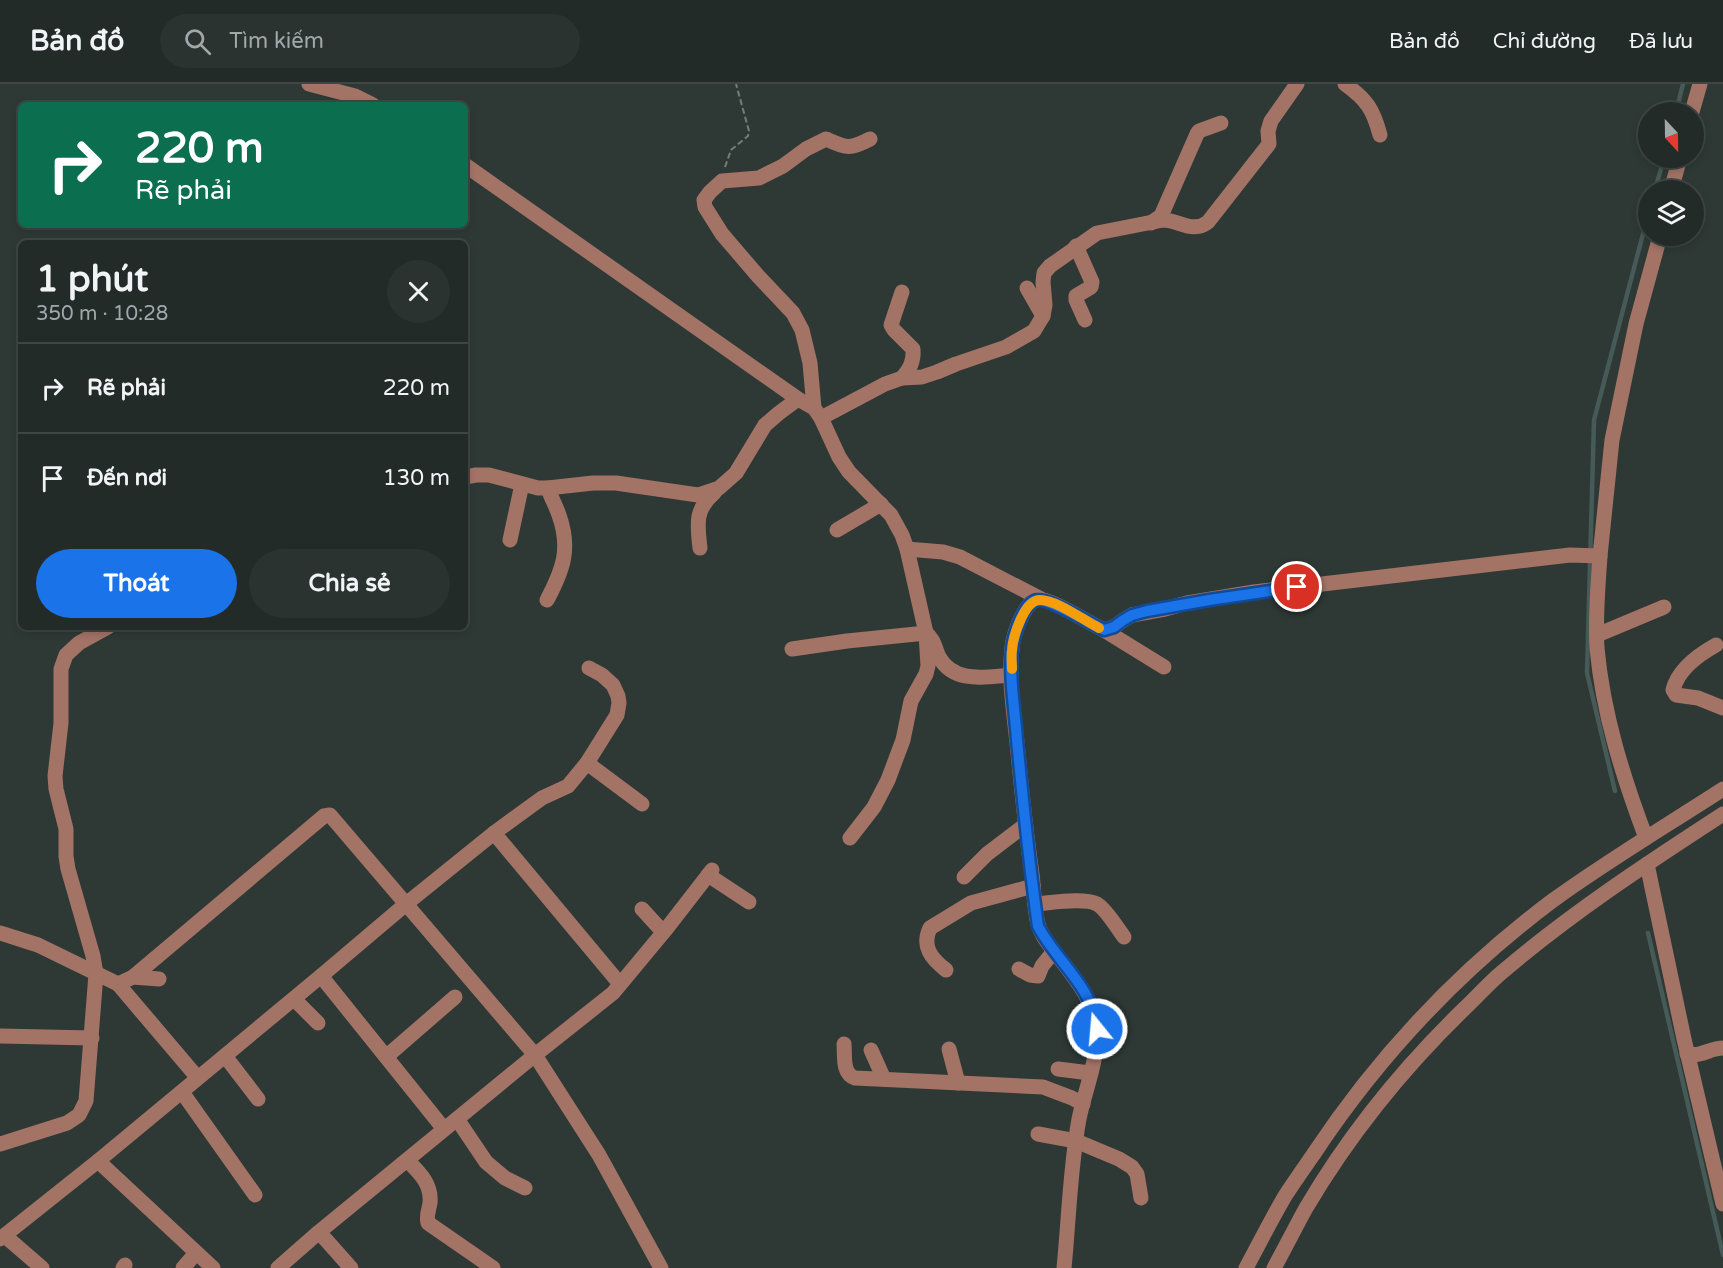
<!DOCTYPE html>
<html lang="vi">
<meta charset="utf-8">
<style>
:root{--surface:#222b28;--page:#2a3330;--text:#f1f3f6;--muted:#a2a7a8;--line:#3f4745;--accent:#1a73e8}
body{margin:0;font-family:"Varela Round",sans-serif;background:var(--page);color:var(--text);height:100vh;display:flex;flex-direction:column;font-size:22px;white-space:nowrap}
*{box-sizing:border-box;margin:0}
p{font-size:20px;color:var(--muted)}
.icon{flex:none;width:33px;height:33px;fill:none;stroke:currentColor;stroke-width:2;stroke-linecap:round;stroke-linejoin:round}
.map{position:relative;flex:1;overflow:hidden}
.side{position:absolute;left:18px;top:156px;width:450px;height:390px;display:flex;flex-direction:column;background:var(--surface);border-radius:9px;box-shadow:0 3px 9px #0003,0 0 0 2px var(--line)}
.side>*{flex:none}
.banner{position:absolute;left:18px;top:18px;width:450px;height:126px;border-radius:9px;box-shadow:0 3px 9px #0003,0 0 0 2px var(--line);background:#0b6e4f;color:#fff;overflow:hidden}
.needle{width:39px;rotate:158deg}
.buttons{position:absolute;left:1638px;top:18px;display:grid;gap:12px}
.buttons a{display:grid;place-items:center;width:66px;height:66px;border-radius:50%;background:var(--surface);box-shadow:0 3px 9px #0003,0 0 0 2px var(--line);font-size:30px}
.pin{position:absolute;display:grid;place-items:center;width:51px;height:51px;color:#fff;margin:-26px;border:3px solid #fff;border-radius:50%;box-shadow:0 2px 6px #0007}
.me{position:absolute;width:66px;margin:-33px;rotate:343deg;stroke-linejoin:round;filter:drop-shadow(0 0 4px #0008)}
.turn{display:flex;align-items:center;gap:21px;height:126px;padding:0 18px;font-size:27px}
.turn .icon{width:78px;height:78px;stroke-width:2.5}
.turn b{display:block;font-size:42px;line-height:51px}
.round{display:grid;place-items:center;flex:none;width:63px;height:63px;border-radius:32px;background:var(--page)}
.summary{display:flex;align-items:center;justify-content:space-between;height:102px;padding:0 18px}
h1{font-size:36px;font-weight:800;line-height:45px}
.primary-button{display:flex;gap:12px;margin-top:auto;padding:12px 18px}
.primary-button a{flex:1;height:69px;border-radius:36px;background:var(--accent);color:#fff;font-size:24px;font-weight:800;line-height:69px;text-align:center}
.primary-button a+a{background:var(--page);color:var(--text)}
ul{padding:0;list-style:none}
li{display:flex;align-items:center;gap:18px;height:90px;padding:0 18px;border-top:2px solid var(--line)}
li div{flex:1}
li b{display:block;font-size:22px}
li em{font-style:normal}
header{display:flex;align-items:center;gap:36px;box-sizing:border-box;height:84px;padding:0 30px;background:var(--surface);border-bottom:2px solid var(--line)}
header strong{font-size:28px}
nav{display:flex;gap:33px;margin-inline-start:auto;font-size:21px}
.search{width:420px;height:54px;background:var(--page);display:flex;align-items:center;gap:15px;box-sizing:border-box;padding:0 21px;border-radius:33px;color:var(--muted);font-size:22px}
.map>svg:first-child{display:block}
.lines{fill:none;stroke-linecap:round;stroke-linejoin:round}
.stream{stroke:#465a57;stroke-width:4.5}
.path{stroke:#747d7b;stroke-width:2;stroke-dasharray:6 3;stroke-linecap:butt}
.minor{stroke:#a37366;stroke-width:15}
.route-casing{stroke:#114b97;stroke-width:15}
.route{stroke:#1a73e8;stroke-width:10}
.slow{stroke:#f59e0b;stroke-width:10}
</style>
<header>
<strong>Bản đồ</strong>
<div class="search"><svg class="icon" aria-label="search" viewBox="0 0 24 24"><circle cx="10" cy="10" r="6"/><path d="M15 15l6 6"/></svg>Tìm kiếm</div>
<nav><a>Bản đồ</a><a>Chỉ đường</a><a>Đã lưu</a></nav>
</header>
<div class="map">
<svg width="1723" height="1184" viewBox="0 0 1723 1184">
<rect width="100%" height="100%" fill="#2e3936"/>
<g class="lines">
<!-- stream -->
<g class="stream">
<path d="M1676,28L1683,0"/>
<path d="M1655,106L1664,74"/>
<path d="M1615,707L1587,589L1594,336L1648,131"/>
<path d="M1648,849L1723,1171"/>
</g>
<!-- path -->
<path class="path" d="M725,83L731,66L748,52L749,47L736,0"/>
<!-- minor -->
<g class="minor">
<path d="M309,0L355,12L373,21"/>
<path d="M1345,0C1367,16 1373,25 1380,51"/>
<path d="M1692,28L1700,0"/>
<path d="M465,81L798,315L814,324L821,334L839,373L849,388L891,431L902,451L907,465L926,549L928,582L926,590L911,617L903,656L888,696L874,723L850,754"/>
<path d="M1671,106L1680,74"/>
<path d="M1151,139L1161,132L1197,50L1199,47L1221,39"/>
<path d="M1076,162L1092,198L1091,203L1076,212V216L1085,236"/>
<path d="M1027,204L1043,232"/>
<path d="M902,208L891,241L894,246L913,265C914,277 910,285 902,294"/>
<path d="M814,324L810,279L802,246L793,229L758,192L722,150L705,123L704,116L710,108L722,97L759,94L783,82L806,65L826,55C847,64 849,66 870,55"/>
<path d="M821,334L885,300L902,294L922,293L937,288L956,280L1006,263L1034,247L1043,232L1045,221L1043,198L1044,189L1050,182L1097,149L1163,136C1179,136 1193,150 1208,138L1269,60L1268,47L1271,37L1297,0"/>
<path d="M465,393L476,391H489L538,404H548L593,399H616L698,411L719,404L736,389L765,341L779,329L798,315"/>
<path d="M837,446L881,420"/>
<path d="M510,456L522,400"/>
<path d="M700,464C697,439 695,425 715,408"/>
<path d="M907,465L943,468L960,473L1041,515"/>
<path d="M1600,472L1612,356L1636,240L1660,152"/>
<path d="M547,516C563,486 571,465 559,431C556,422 551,414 548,404"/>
<path d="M1104,546L1164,583"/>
<path d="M1597,551L1664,523"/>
<path d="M1716,561C1698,571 1678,585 1673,606L1676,611L1698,614L1723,624"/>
<path d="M792,565L847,557L926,549C934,555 935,564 939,573C954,600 986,593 1011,591"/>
<path d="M587,679L642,720"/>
<path d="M494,749L620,900"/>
<path d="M1647,780L1684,955L1723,1120"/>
<path d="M708,791L749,818"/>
<path d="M964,793L987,770L1025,741"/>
<path d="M1035,820C1051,819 1083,813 1097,820C1106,825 1118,845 1124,853"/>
<path d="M642,825L663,848"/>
<path d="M0,849L38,861L118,900L197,993"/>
<path d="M1019,885L1030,891L1038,892L1042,882L1054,867"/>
<path d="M946,886C932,875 921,863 930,844L971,819L1033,802"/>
<path d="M321,892L444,1045"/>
<path d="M133,893L159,895"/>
<path d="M118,900L133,893L324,732L330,731L535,971L599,1071L661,1184"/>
<path d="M294,915L318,939"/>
<path d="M0,952L92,954"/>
<path d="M844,960C845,972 842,990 855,994L1043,1003L1072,1014L1083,1020"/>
<path d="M949,965L958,999"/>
<path d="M871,966L884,995"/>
<path d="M1687,970C1703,973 1709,964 1723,964"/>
<path d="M225,972L258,1015"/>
<path d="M387,972L455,913"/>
<path d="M1058,985L1090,989"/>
<path d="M182,1008L255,1111"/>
<path d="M457,1035L486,1078L505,1094L525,1104"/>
<path d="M1038,1050L1076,1057L1119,1075L1132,1083L1137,1090L1141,1114"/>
<path d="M0,1060L67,1039L79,1031L86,1017L96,890L93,872L68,785L66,772V745L56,705L55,692L61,639V585L66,571L79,559L108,543"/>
<path d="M407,1076C419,1088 432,1100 430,1119C429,1126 426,1131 428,1139L493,1184"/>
<path d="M98,1077L213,1184"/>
<path d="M319,1148L351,1184"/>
<path d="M5,1152L42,1184"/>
<path d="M0,1155L98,1077L321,892L406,820L494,749L542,714L568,702L587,679L617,631L619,619L618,612L613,601L602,591L589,584"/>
<path d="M123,1184L125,1181"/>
<path d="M183,1184L196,1169"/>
<path d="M278,1184L319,1148L535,971L613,909L667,844L712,786"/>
<path d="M1064,1184C1069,1134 1070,1084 1079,1035C1085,1006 1098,976 1097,946C1095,917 1074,893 1057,871C1050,861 1041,852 1038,840C1034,824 1034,807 1032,790C1026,750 1022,709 1018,669C1015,635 1008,598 1012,564C1013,552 1023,522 1035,516C1047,511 1090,540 1104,546L1114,543L1122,537L1132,531L1165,525L1187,519L1254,508L1570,471L1600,472C1598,503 1595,533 1597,564C1603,630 1623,693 1646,754"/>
<path d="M1246,1184C1259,1160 1271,1136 1285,1112C1294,1098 1304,1084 1313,1071C1377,974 1459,887 1552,817C1607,777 1666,742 1723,705"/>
<path d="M1274,1184C1285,1164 1295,1144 1306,1124C1349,1051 1404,983 1465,924C1477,913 1488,900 1501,889C1570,830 1646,780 1723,730"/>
</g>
</g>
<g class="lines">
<defs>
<path id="route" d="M1097,945C1095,939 1095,932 1093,926C1082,895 1053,871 1038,842C1029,780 1023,718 1017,656C1015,626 1009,595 1012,565C1013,553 1023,522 1034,517C1047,511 1090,540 1104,546L1114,543L1122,537L1132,531L1147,527L1209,516L1297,503"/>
</defs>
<!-- route casing -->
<use href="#route" class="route-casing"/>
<!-- route -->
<use href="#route" class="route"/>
<!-- slow -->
<path class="slow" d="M1012,585C1012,578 1011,572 1012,566C1013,553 1024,516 1040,516C1057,516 1083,536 1099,544"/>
</g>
</svg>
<div class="buttons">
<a><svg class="needle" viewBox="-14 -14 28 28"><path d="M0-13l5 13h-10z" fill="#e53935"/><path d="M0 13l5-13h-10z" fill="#a2a7a8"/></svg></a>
<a><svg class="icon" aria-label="layers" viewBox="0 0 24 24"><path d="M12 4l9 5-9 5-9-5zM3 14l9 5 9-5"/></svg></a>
</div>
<div class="pin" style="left:1297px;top:503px;background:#d93025"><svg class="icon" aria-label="arrive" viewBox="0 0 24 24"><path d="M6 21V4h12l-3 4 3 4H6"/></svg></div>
<svg class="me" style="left:1097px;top:945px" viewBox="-20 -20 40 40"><circle r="17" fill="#1a73e8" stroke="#fff" stroke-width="3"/><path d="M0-11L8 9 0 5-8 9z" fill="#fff"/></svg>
<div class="banner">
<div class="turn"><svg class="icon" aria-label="right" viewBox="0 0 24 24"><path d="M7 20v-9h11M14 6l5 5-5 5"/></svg><div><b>220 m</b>Rẽ phải</div></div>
</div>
<section class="side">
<div class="summary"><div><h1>1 phút</h1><p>350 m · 10:28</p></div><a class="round"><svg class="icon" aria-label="close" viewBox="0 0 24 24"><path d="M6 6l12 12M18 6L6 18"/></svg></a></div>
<ul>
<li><svg class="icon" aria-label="right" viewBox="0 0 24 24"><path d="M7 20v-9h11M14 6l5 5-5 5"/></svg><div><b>Rẽ phải</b></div><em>220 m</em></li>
<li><svg class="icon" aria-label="arrive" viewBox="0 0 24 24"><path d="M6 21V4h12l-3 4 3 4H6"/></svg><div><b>Đến nơi</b></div><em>130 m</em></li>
</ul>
<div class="primary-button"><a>Thoát</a><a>Chia sẻ</a></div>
</section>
</div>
